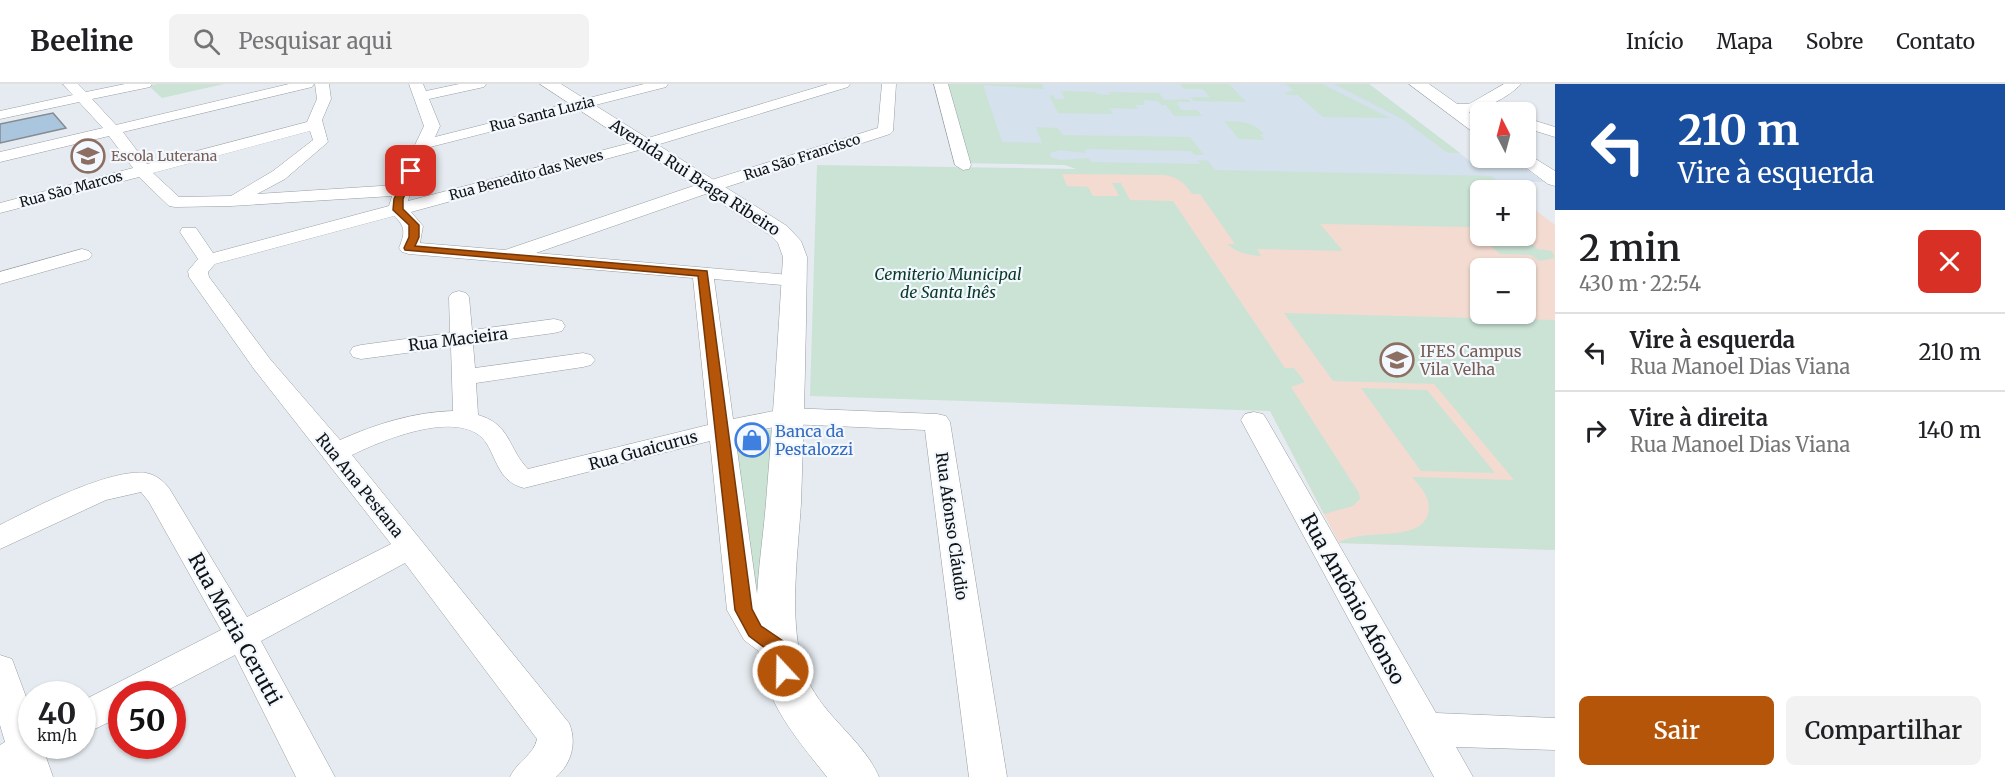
<!DOCTYPE html>
<html lang="pt">
<meta charset="utf-8">
<style>
:root{--surface:#fff;--page:#f2f2f2;--text:#202124;--muted:#757577;--line:#e0e0e0;--accent:#b45509}
body{margin:0;font-family:Merriweather,serif;background:var(--page);color:var(--text);height:100vh;display:flex;flex-direction:column;font-size:22px;white-space:nowrap}
*{box-sizing:border-box;margin:0}
p{font-size:20px;color:var(--muted)}
.icon{flex:none;width:33px;height:33px;fill:none;stroke:currentColor;stroke-width:2;stroke-linecap:round;stroke-linejoin:round}
.map{position:relative;flex:1;overflow:hidden}
.panel{display:flex;flex-direction:column;background:var(--surface);width:450px}
.panel>*{flex:none}
.banner{background:#1a4fa0;color:#fff;overflow:hidden}
.needle{width:39px;rotate:354deg}
.controls{position:absolute;left:1470px;top:18px;display:grid;gap:12px}
.controls a{display:grid;place-items:center;width:66px;height:66px;border-radius:9px;background:var(--surface);box-shadow:0 2px 4px #0004;font-size:30px}
.speed{position:absolute;left:18px;top:597px;display:flex;gap:12px;font-size:30px;font-weight:700;text-align:center}
.speed>*{display:grid;place-content:center;width:78px;height:78px;border-radius:50%;background:var(--surface);box-shadow:0 2px 4px #0004;line-height:1}
.speed small{font-size:15px;font-weight:400}
.speed .limit{border:9px solid #d22;background:#fff;color:#111}
.pin{position:absolute;display:grid;place-items:center;width:51px;height:51px;color:#fff;margin:-26px;border-radius:12px;box-shadow:0 3px 9px #0006}
.me{position:absolute;width:66px;margin:-33px;rotate:339deg;stroke-linejoin:round;filter:drop-shadow(0 0 4px #0008)}
.turn{display:flex;align-items:center;gap:21px;height:126px;padding:0 24px;font-size:27px}
.turn .icon{width:78px;height:78px;stroke-width:2.5}
.turn b{display:block;font-size:42px;line-height:51px}
.round{display:grid;place-items:center;flex:none;width:63px;height:63px;border-radius:9px;background:var(--page)}
.overview{display:flex;align-items:center;justify-content:space-between;height:102px;padding:0 24px}
h1{font-size:36px;font-weight:600;line-height:45px}
.cta{display:flex;gap:12px;margin-top:auto;padding:12px 24px}
.cta a{flex:1;height:69px;border-radius:9px;background:var(--accent);color:#fff;font-size:24px;font-weight:600;line-height:69px;text-align:center}
.cta a+a{background:var(--page);color:var(--text)}
ul{padding:0;list-style:none}
li{display:flex;align-items:center;gap:18px;height:78px;padding:0 24px;border-top:2px solid var(--line)}
li div{flex:1}
li b{display:block;font-size:22px}
li em{font-style:normal}
header{display:flex;align-items:center;gap:36px;box-sizing:border-box;height:84px;padding:0 30px;background:var(--surface);border-bottom:2px solid var(--line)}
header strong{font-size:28px}
nav{display:flex;gap:33px;margin-inline-start:auto;font-size:21px}
.search{width:420px;height:54px;background:var(--page);display:flex;align-items:center;gap:15px;box-sizing:border-box;padding:0 21px;border-radius:9px;color:var(--muted);font-size:22px}
main{display:flex;flex:1;min-height:0}
.map>svg:first-child{display:block}
.built{fill:#d5e1ec}
.education{fill:#f3dbd1;fill-rule:evenodd}
.green{fill:#cae3d5}
.building{fill:#aac6de;stroke:#858b90;stroke-width:1.5}
.lines{fill:none;stroke-linecap:round;stroke-linejoin:round}
.minor-casing{stroke:#989ea3;stroke-width:1}
.major-casing{stroke:#989ea3;stroke-width:1}
.minor{fill:#fff;fill-rule:evenodd}
.major{fill:#fff;fill-rule:evenodd}
.route{fill:#b45509;stroke:#753706;stroke-width:1.5}
.labels{text-anchor:middle;stroke-width:4.5;stroke-linejoin:round;paint-order:stroke}
.far-street-label{font-size:14px;fill:#101213;stroke:#f2f8fe}
.far-education-label{font-size:14px;fill:#785e54;stroke:#f2f8fe;text-anchor:start}
.street-label{font-size:16px;fill:#101213;stroke:#f2f8fe}
.park-label{font-size:16px;font-style:italic;fill:#093926;stroke:#f2f8fe}
.education-label{font-size:16px;fill:#785e54;stroke:#f2f8fe;text-anchor:start}
.shop-label{font-size:16px;fill:#366cbe;stroke:#f2f8fe;text-anchor:start}
.near-street-label{font-size:20px;fill:#101213;stroke:#f2f8fe}
</style>
<header>
<strong>Beeline</strong>
<div class="search"><svg class="icon" aria-label="search" viewBox="0 0 24 24"><circle cx="10" cy="10" r="6"/><path d="M15 15l6 6"/></svg>Pesquisar aqui</div>
<nav><a>Início</a><a>Mapa</a><a>Sobre</a><a>Contato</a></nav>
</header>
<main>
<div class="map">
<svg width="1555" height="693" viewBox="0 0 1555 693">
<rect width="100%" height="100%" fill="#e5ebf0"/>
<!-- built -->
<path class="built" d="M946,0H1369L1470,77L1516,78L1544,98L1079,85L1065,81L967,79Z"/>
<!-- education -->
<path class="education" d="M1051,85L1496,96L1510,106H1480V152H1526V119L1555,141V466L1339,459L1270,327L1065,115ZM1480,184H1526V230H1480Z"/>
<!-- green -->
<g class="green">
<path d="M157,0H224L162,14L149,2Z"/>
<path d="M946,0H1042L1044,5L983,1L1002,58L1042,59L1036,43L1058,44L1062,51L1190,53L1204,71H1194L1191,67L1085,65L1086,69L1060,66L1050,69L1051,73L1061,76L1089,74L1091,78L1200,80L1198,76L1208,77L1215,86L1491,92L1510,106H1480V115H1477L1480,119V152H1522L1538,165L1552,167L1555,174L1539,177L1531,171L1500,170L1469,143L1320,140L1343,167L1257,165L1261,172C1248,171 1237,169 1227,160H1235L1200,110H1192C1184,98 1179,94 1165,91L1062,90L1067,102L1088,103L1093,112H1119L1112,99H1121L1130,116L1173,117L1285,284H1294L1305,298L1291,303L1359,409L1360,415L1353,422L1324,430L1270,327L810,312L817,81L1076,85L1065,81L967,79Z"/>
<path d="M1180,0H1229L1246,18L1194,17L1190,13H1210L1203,5H1184Z"/>
<path d="M1286,0H1322L1390,34L1323,33L1298,11H1288L1285,8L1294,7Z"/>
<path d="M1334,0H1369L1460,69H1448L1402,35Z"/>
<path d="M1061,7L1095,8L1097,10L1110,11L1109,8L1159,9L1164,16L1188,15L1190,18H1176L1181,26H1197L1202,32H1174L1166,21H1162L1158,17L1143,16L1145,21H1135L1138,25L1110,24L1113,30L1058,29L1049,11H1052L1055,15H1065Z"/>
<path d="M1224,37C1242,38 1252,37 1264,50L1260,51L1265,56L1239,55Z"/>
<path d="M1284,229L1555,236V466L1339,459C1361,443 1419,460 1428,430C1432,415 1421,403 1412,393L1514,396L1434,300L1333,297Z"/>
<path d="M1361,304L1427,306L1495,389L1421,387Z"/>
<path d="M753,346H773L763,519H748L728,353Z"/>
</g>
<!-- building -->
<path class="building" d="M53,29L66,44L0,59V40Z"/>
<g class="lines">
<defs>
<g id="minor">
<path d="M63,0H78L86,8L125,0H152L150,3L92,15L116,41L289,0H314L312,3L123,48L147,80L307,38L317,15L315,0H329L331,15L322,36L328,58L285,95L257,110L396,101L424,42L409,0H423L426,7L459,0H486L484,3L429,15L440,42L435,53L644,0H668L666,3L430,63L411,106L408,117L638,57L828,0H850L848,3L650,63L411,128L423,142L420,159L505,166L705,98L878,44L882,0H896L893,47L890,50L717,106L536,169L801,192L804,196L801,200L794,202L714,195L733,335L789,324L937,330L946,332L950,338L1007,693H969L925,346L789,340L735,351L759,524L766,538L789,552L793,562L789,572L777,576L765,572L744,556L727,526L710,357L524,404C500,398 498,379 487,360C464,322 382,356 352,371L569,639C577,658 572,679 556,693H510C518,676 534,671 537,655L405,479L261,557L335,693H296L235,571L160,610H122V632L82,651V617L221,546L149,418L141,408L106,416L0,465V441C33,424 110,384 146,389C156,391 162,396 169,404L247,533L391,460L254,285L189,193L188,187L198,175L180,148L182,144H196L213,169L389,122L392,112L231,122L175,123L169,122L139,93L0,129V119L133,84L109,52L0,78V68L103,44L79,18L0,35V27L73,11ZM310,47L313,56L273,87L231,112L179,113L153,89ZM394,132C406,143 405,149 399,164L402,168L409,170L693,194L708,341L528,385C508,365 511,340 478,331L476,299L583,283L591,281L595,276L591,271L583,269L475,284L473,260L554,249L562,247L565,242L562,237L554,235L472,246L469,213L466,209L459,207L452,209L449,213L450,249L361,261L353,263L350,268L353,273L361,275L451,263L453,327C414,328 376,340 340,356L270,275L209,193L208,188L215,180Z"/>
<path d="M934,0H948L971,81L969,85L963,86L955,81Z"/>
<path d="M1504,0H1521C1509,14 1461,40 1446,24L1453,20H1469Z"/>
<path d="M1526,34L1555,43V53L1526,44Z"/>
<path d="M82,165L89,167L92,171L89,175L0,200V188Z"/>
<path d="M1254,328L1263,330L1267,336L1436,629L1555,634V666L1456,663L1473,693H1434L1241,336L1245,330Z"/>
<path d="M0,571L12,575L32,629V662H51L46,673L53,693H0V661L5,658L0,641Z"/>
</g>
<g id="major">
<path d="M540,0H561L787,142L801,157L807,173C806,255 804,337 801,419C798,470 788,537 804,586C817,629 862,653 879,693H827C801,660 772,627 762,585C749,533 762,471 766,418C773,336 778,255 783,173L778,159L771,152Z"/>
<path d="M1409,0H1429L1480,36V50L1473,48Z"/>
<path d="M1526,69L1555,87V102L1548,100L1513,74H1526Z"/>
</g>
</defs>
<!-- minor casing -->
<use href="#minor" class="minor-casing"/>
<!-- major casing -->
<use href="#major" class="major-casing"/>
<!-- minor -->
<use href="#minor" class="minor"/>
<!-- major -->
<use href="#major" class="major"/>
</g>
<!-- route -->
<path class="route" d="M408,86L415,87L403,115V125L419,141V153L415,162L707,187L752,525L761,542L783,557L792,587L789,593L783,595L776,593L769,567L749,552L735,526L698,192L405,166L404,164L409,153V141L393,126L394,115Z"/>
<!-- icons -->
<defs>
<symbol id="school-ring" viewBox="-11 -11 22 22"><circle r="9.5" fill="#f2f8fe" stroke="#8d6e63" stroke-width="1.5"/><path d="M0-5L7-2L0 1L-7-2ZM-4 1L0 2.5L4 1V4Q0 6-4 4Z" fill="#8d6e63"/></symbol>
<symbol id="university-ring" viewBox="-11 -11 22 22"><circle r="9.5" fill="#f2f8fe" stroke="#8d6e63" stroke-width="1.5"/><path d="M0-5L7-2L0 1L-7-2ZM-4 1L0 2.5L4 1V4Q0 6-4 4Z" fill="#8d6e63"/></symbol>
<symbol id="shop-ring" viewBox="-11 -11 22 22"><circle r="9.5" fill="#f2f8fe" stroke="#3f7fe0" stroke-width="1.5"/><path d="M-5-2.5h2.3a2.7 3.5 0 0 1 5.4 0H5L5.5 6h-11ZM-1.5-2.5h3a1.5 2.3 0 0 0-3 0Z" fill="#3f7fe0"/></symbol>
</defs>
<g fill-rule="evenodd">
<use href="#school-ring" x="69" y="53" width="38" height="38"/>
<use href="#university-ring" x="1378" y="257" width="38" height="38"/>
<use href="#shop-ring" x="733" y="337" width="38" height="38"/>
</g>
<g class="labels">
<!-- far-street labels -->
<g class="far-street-label">
<text transform="translate(542 30) rotate(-14)" y="5">Rua Santa Luzia</text>
<text transform="translate(802 73) rotate(-18)" y="5">Rua São Francisco</text>
<text transform="translate(526 91) rotate(-15)" y="5">Rua Benedito das Neves</text>
<text transform="translate(71 105) rotate(-15)" y="5">Rua São Marcos</text>
</g>
<!-- far-education labels -->
<g class="far-education-label">
<text x="111" y="77">Escola Luterana</text>
</g>
<!-- street labels -->
<g class="street-label">
<text transform="translate(695 93) rotate(33)" y="6">Avenida Rui Braga Ribeiro</text>
<text transform="translate(458 255) rotate(-7)" y="6">Rua Macieira</text>
<text transform="translate(643 366) rotate(-15)" y="6">Rua Guaicurus</text>
<text transform="translate(360 401) rotate(51)" y="6">Rua Ana Pestana</text>
<text transform="translate(952 442) rotate(82)" y="6">Rua Afonso Cláudio</text>
</g>
<!-- park labels -->
<g class="park-label">
<text x="948" y="196">Cemiterio Municipal<tspan x="948" dy="18">de Santa Inês</tspan></text>
</g>
<!-- education labels -->
<g class="education-label">
<text x="1420" y="273">IFES Campus<tspan x="1420" dy="18">Vila Velha</tspan></text>
</g>
<!-- shop labels -->
<g class="shop-label">
<text x="775" y="353">Banca da<tspan x="775" dy="18">Pestalozzi</tspan></text>
</g>
<!-- near-street labels -->
<g class="near-street-label">
<text transform="translate(1353 515) rotate(61)" y="7">Rua Antônio Afonso</text>
<text transform="translate(235 545) rotate(61)" y="7">Rua Maria Cerutti</text>
</g>
</g>
</svg>
<div class="controls">
<a><svg class="needle" viewBox="-14 -14 28 28"><path d="M0-13l5 13h-10z" fill="#e53935"/><path d="M0 13l5-13h-10z" fill="#757577"/></svg></a>
<a>+</a>
<a>−</a>
</div>
<div class="speed"><div>40<small>km/h</small></div><div class="limit">50</div></div>
<div class="pin" style="left:411px;top:87px;background:#d93025"><svg class="icon" aria-label="arrive" viewBox="0 0 24 24"><path d="M6 21V4h12l-3 4 3 4H6"/></svg></div>
<svg class="me" style="left:783px;top:587px" viewBox="-20 -20 40 40"><circle r="17" fill="#b45509" stroke="#fff" stroke-width="3"/><path d="M0-11L8 9 0 5-8 9z" fill="#fff"/></svg>
</div>
<section class="panel">
<div class="banner">
<div class="turn"><svg class="icon" aria-label="left" viewBox="0 0 24 24"><path d="M17 20v-9H6M10 6l-5 5 5 5"/></svg><div><b>210 m</b>Vire à esquerda</div></div>
</div>
<div class="overview"><div><h1>2 min</h1><p>430 m · 22:54</p></div><a class="round" style="background:#d93025;color:#fff"><svg class="icon" aria-label="close" viewBox="0 0 24 24"><path d="M6 6l12 12M18 6L6 18"/></svg></a></div>
<ul>
<li><svg class="icon" aria-label="left" viewBox="0 0 24 24"><path d="M17 20v-9H6M10 6l-5 5 5 5"/></svg><div><b>Vire à esquerda</b><p>Rua Manoel Dias Viana</p></div><em>210 m</em></li>
<li><svg class="icon" aria-label="right" viewBox="0 0 24 24"><path d="M7 20v-9h11M14 6l5 5-5 5"/></svg><div><b>Vire à direita</b><p>Rua Manoel Dias Viana</p></div><em>140 m</em></li>
</ul>
<div class="cta"><a>Sair</a><a>Compartilhar</a></div>
</section>
</main>
